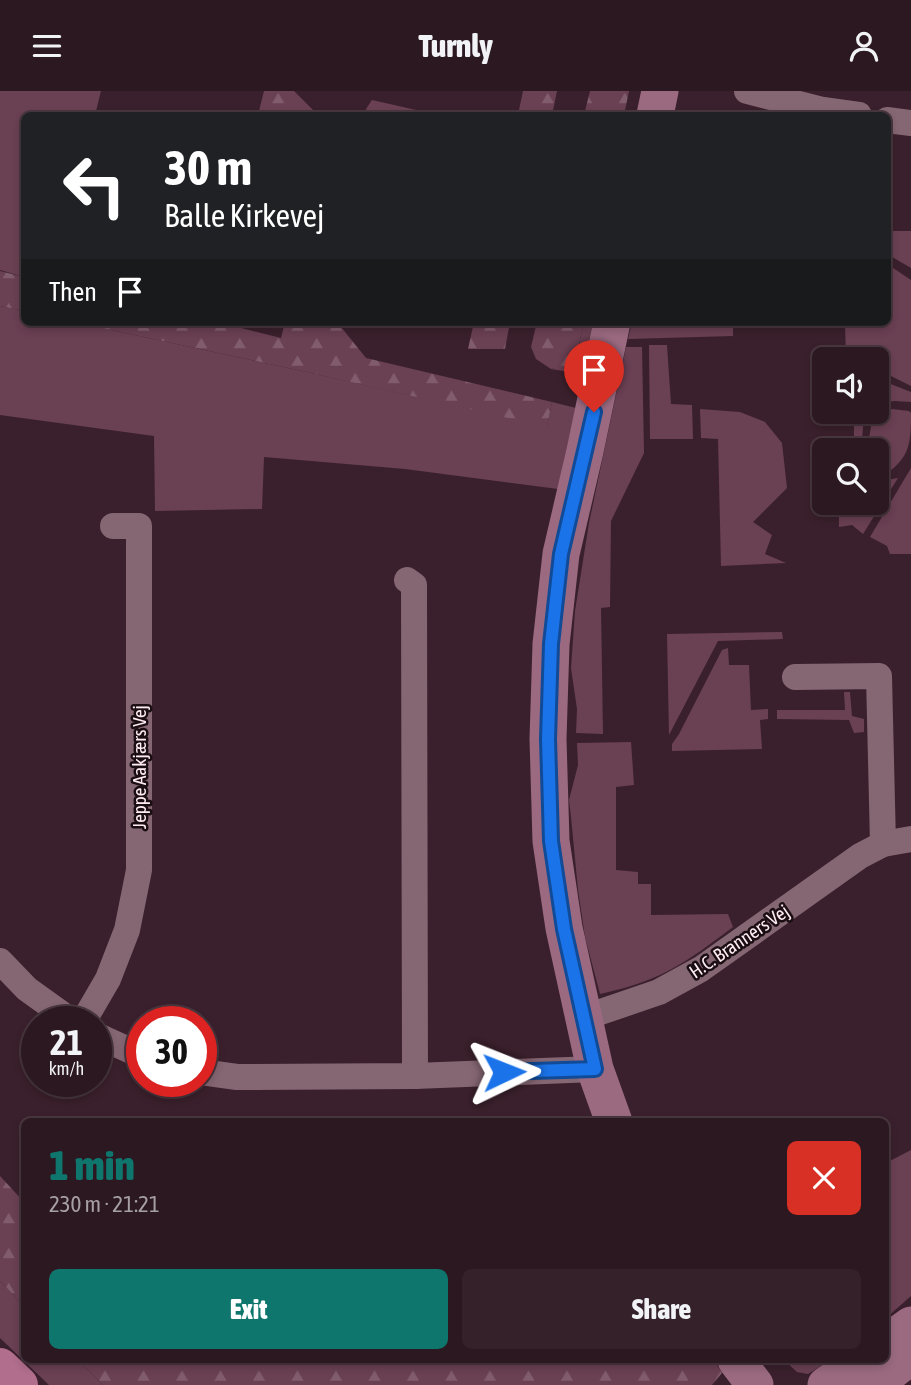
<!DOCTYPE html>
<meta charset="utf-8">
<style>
:root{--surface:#2c1821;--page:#34212a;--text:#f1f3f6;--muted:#a6a0a5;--line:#48373f;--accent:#0f766e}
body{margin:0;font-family:"Asap Condensed",sans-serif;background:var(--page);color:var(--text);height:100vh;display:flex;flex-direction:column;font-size:26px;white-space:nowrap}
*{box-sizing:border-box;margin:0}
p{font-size:23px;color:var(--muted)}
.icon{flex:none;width:38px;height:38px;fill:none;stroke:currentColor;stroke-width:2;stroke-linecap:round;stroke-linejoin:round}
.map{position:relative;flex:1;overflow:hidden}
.side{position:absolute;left:21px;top:1027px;width:868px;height:245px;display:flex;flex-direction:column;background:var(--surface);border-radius:10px;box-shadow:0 4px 10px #0003,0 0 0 2px var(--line)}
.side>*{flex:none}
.banner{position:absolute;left:21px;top:21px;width:870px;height:214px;border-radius:10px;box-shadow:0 4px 10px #0003,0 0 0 2px var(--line);background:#202124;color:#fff;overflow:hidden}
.fabs{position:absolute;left:812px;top:256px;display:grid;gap:14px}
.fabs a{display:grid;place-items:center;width:77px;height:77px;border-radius:10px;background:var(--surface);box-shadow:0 4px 10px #0003,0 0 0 2px var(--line);font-size:35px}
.speed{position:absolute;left:21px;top:915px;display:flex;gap:14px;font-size:35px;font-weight:700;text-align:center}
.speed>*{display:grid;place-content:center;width:91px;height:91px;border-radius:50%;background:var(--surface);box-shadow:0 4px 10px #0003,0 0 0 2px var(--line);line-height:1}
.speed small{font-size:18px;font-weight:400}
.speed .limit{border:10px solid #d22;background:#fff;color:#111}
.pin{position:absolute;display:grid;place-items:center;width:60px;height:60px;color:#fff;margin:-72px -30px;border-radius:50% 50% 50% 0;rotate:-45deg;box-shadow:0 0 7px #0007}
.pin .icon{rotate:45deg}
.me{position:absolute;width:77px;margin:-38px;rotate:88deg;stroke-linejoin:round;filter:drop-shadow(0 0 5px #0008)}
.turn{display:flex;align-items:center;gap:24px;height:147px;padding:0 28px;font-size:32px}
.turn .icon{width:91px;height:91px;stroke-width:2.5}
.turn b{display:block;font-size:49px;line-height:60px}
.then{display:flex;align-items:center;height:66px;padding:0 28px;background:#0003;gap:14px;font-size:26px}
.round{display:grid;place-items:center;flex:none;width:74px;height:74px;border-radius:10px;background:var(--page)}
.overview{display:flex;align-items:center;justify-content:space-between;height:119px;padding:0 28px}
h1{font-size:42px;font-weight:800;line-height:52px;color:var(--accent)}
.primary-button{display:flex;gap:14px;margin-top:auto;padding:14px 28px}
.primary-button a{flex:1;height:80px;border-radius:10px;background:var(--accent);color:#fff;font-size:28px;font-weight:800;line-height:80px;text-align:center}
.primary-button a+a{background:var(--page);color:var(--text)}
header{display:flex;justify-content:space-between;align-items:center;height:91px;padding:0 28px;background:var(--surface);font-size:32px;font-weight:800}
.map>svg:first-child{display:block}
.green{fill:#6a4053}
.forest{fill:url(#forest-firs)}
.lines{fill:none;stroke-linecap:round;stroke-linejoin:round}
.street{stroke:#856673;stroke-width:26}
.secondary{stroke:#9b6a80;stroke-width:37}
.primary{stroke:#b16e8d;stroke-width:38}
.route-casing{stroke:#114b97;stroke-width:18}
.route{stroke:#1a73e8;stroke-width:12}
.labels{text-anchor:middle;stroke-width:5;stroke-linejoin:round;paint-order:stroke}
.street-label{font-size:19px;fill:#ffecf3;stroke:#1a0e13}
</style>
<header><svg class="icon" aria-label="menu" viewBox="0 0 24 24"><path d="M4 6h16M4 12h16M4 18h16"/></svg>Turnly<svg class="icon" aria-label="person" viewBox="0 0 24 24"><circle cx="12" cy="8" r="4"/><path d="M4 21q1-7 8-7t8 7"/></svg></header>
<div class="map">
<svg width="911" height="1294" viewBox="0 0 911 1294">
<defs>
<pattern id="forest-firs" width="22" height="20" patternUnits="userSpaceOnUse" patternTransform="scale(1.75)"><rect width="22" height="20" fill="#6a4053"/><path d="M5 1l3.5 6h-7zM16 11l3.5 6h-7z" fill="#805c6c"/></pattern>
</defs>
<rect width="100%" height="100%" fill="#3a202c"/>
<!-- green -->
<g class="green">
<path d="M0,0H101L95,24H24V186L0,179Z"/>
<path d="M887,140H911V177L887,163Z"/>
<path d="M887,173L911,189V295L881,280H877V268H846L845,231H887Z"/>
<path d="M0,215L24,220V231H74L307,281L547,335L552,311L576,317L558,398L405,378L264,366L262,418L155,420L154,345L0,324Z"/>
<path d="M584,231H593L582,283L551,278L570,274L579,253Z"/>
<path d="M632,231H733V245L628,248Z"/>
<path d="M649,254H667L671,313L692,314L693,348H650Z"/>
<path d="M626,256H642L644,362L611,430L610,516L601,517L603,643L576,642L577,618L571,577L575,520L589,432Z"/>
<path d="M877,289L888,292L911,301V311L895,310L877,312Z"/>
<path d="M700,318L740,321L765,331L782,352L787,397L753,431L772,444L765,463L786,472L721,475L718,348L701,347Z"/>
<path d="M892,318L909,320L911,322C911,347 911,364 891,379L881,377L877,373V359H870L869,348L872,329Z"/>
<path d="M854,320H869L864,326L861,359H854Z"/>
<path d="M911,377V463H890L887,455L870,446Z"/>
<path d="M877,384L887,389L898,387L863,443L852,434L839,436V411H877Z"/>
<path d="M782,541L783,548L718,550L669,644L667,543Z"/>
<path d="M728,557L729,574H749L751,619L768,618V628L760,629L762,658L672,660V653L679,643L722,559Z"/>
<path d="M844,601H850L852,625L864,628V641L854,642L849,629L777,628V619H845Z"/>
<path d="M631,651L634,694L616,696V779L638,781V793H651V824L728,823L733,836C713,851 691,868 668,880C647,891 623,898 600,903L585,846L578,799L571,726L569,709L578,674L577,652Z"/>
<path d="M911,1059V1205L886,1227V1072Z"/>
<path d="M0,1190L24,1215V1269H78L103,1294H49L0,1247Z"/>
<path d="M784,1269H831L808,1283L797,1281Z"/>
</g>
<!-- forest -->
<g class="forest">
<path d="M264,0H294L318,24H258Z"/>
<path d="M523,0H557L552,24H518Z"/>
<path d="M590,0H629L624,24H584Z"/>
<path d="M372,9L438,24H368L366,18Z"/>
<path d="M0,180L24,186V220L0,215Z"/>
<path d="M74,231H225V233L281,247L285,231H337L366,267L552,311L547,336L307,281Z"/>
<path d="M474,231H510L505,258H468Z"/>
<path d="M537,231H584L579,253L570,275L551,278L536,268L531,256Z"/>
<path d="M0,1085L24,1111V1215L0,1190Z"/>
<path d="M78,1269H243L248,1271L292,1269H714L722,1282L712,1294H103Z"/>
</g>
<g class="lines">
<!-- street -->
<g class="street">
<path d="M747,0L823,19L859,24"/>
<path d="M887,29L911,32"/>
<path d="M407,489L414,494V501L415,985"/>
<path d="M795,586L879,585L883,753"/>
<path d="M0,870L27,898L73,931"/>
<path d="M583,927L659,901L701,878L860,765L883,753L911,748"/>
<path d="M83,931L108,888L127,839L139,779V435H113"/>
<path d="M96,944L142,965"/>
<path d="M201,981L237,986L415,985L595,978"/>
</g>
<!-- secondary -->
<g class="secondary">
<path d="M655,24L660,0"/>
<path d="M612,231L585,360L561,463L551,553L548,648L551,750L564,837L595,978L614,1031"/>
<path d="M886,1252L911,1234"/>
<path d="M736,1269L755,1294"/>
<path d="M826,1294L863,1269"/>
<path d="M874,1294L911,1265"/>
</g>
<!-- primary -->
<path class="primary" d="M0,1276L19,1294"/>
</g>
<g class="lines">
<defs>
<path id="route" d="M504,981L595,978L564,838L551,750L548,648L551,553L561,463L594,321"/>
</defs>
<!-- route casing -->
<use href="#route" class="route-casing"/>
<!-- route -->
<use href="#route" class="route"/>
</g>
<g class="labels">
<!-- street labels -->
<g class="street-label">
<text transform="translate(139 676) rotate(-90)" y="7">Jeppe Aakjærs Vej</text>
<text transform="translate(739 850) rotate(-34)" y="7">H.C. Branners Vej</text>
</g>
</g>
</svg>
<div class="fabs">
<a><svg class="icon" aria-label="sound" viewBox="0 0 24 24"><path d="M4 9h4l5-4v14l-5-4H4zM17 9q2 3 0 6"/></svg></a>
<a><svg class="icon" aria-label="search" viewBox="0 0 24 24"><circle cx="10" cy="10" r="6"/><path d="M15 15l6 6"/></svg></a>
</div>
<div class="speed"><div>21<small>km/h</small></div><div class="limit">30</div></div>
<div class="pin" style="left:594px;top:321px;background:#d93025"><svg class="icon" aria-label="arrive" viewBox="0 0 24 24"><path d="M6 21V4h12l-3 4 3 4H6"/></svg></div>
<svg class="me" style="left:504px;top:981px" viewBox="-20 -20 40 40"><path d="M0-17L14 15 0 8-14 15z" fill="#1a73e8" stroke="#fff" stroke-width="4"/></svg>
<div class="banner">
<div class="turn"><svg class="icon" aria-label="left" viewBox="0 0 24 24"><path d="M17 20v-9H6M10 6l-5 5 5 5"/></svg><div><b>30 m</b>Balle Kirkevej</div></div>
<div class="then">Then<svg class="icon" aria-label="arrive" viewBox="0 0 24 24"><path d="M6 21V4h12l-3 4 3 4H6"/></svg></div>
</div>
<section class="side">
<div class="overview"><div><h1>1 min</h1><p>230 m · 21:21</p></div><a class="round" style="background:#d93025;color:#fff"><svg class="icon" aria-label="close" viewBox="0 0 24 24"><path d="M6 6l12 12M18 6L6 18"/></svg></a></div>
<div class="primary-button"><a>Exit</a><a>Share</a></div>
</section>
</div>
